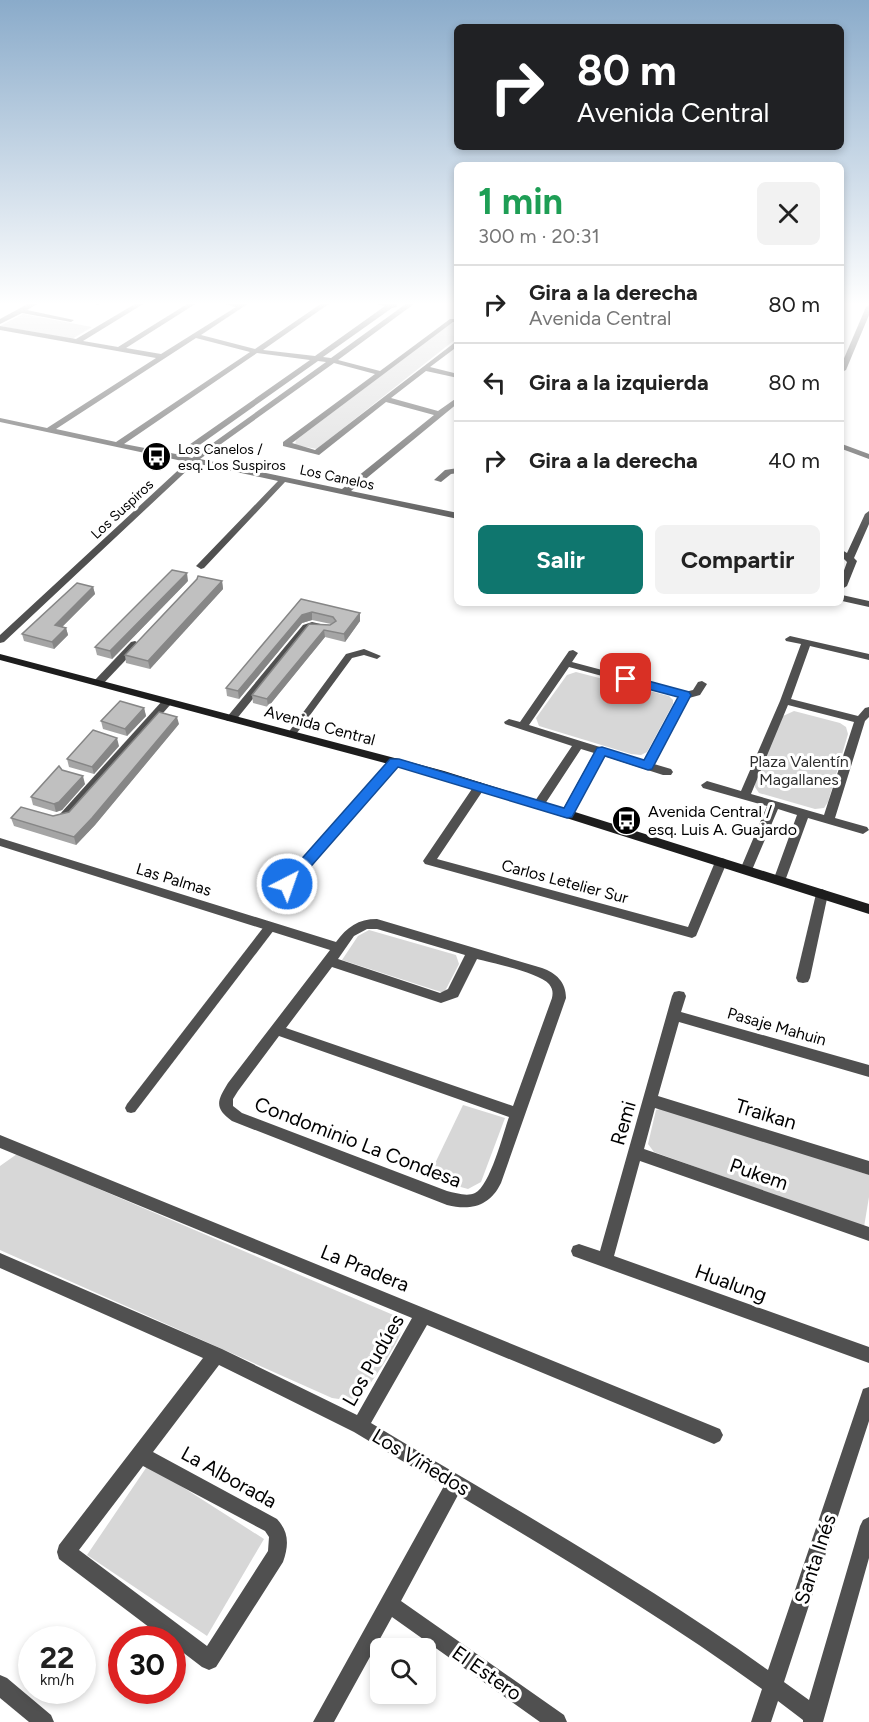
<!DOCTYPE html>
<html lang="es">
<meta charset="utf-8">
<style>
:root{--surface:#fff;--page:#f2f2f2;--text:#222;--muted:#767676;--line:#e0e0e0;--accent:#0f766e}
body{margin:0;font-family:Figtree,sans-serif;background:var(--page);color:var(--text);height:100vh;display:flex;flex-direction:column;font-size:22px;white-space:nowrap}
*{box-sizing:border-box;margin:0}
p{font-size:20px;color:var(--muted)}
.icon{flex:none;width:33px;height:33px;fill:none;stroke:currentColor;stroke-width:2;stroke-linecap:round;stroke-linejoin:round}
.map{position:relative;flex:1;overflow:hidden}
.details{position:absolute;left:454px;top:162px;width:390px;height:444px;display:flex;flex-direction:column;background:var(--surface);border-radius:9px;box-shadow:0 3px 9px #0003}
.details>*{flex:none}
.banner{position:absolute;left:454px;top:24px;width:390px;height:126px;border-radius:9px;box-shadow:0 3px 9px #0003;background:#202124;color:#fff;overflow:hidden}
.tools{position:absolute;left:370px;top:1638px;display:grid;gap:12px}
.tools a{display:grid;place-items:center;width:66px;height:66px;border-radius:9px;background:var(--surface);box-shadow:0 3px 9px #0003;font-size:30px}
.speed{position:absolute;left:18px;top:1626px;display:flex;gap:12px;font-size:30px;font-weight:700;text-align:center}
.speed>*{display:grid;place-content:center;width:78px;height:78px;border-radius:50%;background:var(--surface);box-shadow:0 3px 9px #0003;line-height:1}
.speed small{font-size:15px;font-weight:400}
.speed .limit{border:9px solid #d22;background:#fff;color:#111}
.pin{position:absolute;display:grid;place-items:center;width:51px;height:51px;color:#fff;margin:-26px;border-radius:12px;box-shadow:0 3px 9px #0006}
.me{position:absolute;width:66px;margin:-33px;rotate:41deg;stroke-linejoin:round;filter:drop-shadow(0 0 4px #0008)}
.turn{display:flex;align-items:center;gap:21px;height:126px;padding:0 24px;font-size:27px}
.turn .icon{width:78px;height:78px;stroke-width:2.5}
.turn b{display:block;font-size:42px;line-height:51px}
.round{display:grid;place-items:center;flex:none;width:63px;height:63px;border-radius:9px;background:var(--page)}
.overview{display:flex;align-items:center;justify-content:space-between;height:102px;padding:0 24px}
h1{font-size:36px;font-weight:700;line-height:45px;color:#1e9e55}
.button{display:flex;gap:12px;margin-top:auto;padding:12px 24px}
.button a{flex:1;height:69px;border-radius:9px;background:var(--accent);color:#fff;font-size:24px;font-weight:700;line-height:69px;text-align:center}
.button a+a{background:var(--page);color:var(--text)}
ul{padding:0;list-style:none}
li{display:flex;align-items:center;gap:18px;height:78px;padding:0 24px;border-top:2px solid var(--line)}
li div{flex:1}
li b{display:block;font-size:22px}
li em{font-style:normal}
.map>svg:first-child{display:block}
.green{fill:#d7d7d7}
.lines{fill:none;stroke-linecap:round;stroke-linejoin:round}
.lane{fill:#505050;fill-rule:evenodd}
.street{fill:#505050;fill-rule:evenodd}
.secondary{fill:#1d1d1d;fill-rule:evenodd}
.wall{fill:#a5a5a5}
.shaded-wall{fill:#868686}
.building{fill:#c0c0c0;stroke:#868686;stroke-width:1.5}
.route{fill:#1a73e8;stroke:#114b97;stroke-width:1.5}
.labels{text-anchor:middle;stroke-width:6;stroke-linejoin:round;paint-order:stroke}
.far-poi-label{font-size:14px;fill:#000;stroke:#fff;text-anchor:start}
.far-street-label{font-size:14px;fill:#000;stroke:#fff}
.street-label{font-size:16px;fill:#000;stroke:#fff}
.park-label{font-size:16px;fill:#2e2e2e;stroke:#fff}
.poi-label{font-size:16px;fill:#000;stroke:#fff;text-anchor:start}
.near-street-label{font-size:20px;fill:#000;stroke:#fff}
</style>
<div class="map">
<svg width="869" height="1722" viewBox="0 0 869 1722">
<rect width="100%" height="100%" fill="#fff"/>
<!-- green -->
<g class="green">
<path d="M23,314L92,327L72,339L0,326Z"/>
<path d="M457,322V338L317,449L295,445L296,440L451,323Z"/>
<path d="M576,672L669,696L673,700V704L647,752L641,755L631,754L539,726L536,718L567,675Z"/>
<path d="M794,711L840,723L846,727L848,734L828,802L824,808L815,809L759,793L755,787V780L783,716Z"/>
<path d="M369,930L456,955L459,964L444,993L342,960L358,936Z"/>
<path d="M463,1105L505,1118L481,1182L468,1189L428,1178Z"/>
<path d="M664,1108L869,1175V1197L864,1227L654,1152L648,1144L656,1110Z"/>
<path d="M17,1154L398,1317C401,1322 402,1329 400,1335C395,1347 369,1389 360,1395C351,1402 341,1399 332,1398L0,1250V1166Z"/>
<path d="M148,1465L264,1539L207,1636L87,1555Z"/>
</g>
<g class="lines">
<!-- lane -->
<g class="lane">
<path d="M364,649L381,656L377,659L364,655L352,658L294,737H288L286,735L288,733L346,654Z"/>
<path d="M270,923L274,924L276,927L274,930L135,1112L131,1113L127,1112L125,1108L127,1104L266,924Z"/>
</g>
<!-- street -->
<g class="street">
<path d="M33,301H42L27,310L74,320L71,322L22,313L0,324V319Z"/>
<path d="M86,301H100L101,303L98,305Z"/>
<path d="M140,301H148L83,341L118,347L192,301H200L126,348L161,354L236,307L214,301L241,303L252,301L201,335L255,349L325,301H333L263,350L315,356L385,306L363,301L390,303L400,301L397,304V307L392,308L323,357L331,358L410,301H418L338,360L380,371L450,319H458V323L453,322L292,443L315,450L458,340V346L430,367L458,374V378L426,371L391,398L438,411L458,397V403L351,491L458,513V519L285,482L204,568L201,569L196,566L198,564L278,481L195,463L4,642L0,643V635L187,462L0,422V418L47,428L156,358L0,330V326L76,339ZM196,338L250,352L116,442L56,429ZM257,353L310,360L176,454L124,444ZM318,361L326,362L192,458L184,456ZM334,363L375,374L283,442V446L319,455L386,402L434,415L342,489L200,459Z"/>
<path d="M869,305V315L846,370L842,372V363L866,307Z"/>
<path d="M842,444L869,454V459L842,449Z"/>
<path d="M458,468V473L451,474L441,482L434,480L445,470Z"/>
<path d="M869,511V524L854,558L857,561L847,586L842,589V576L847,562L842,557V550L847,553L865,514Z"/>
<path d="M842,595L869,601V607L842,601Z"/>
<path d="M312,622L325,625L327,627L322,630L309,629L235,721H227L226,719L227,717L303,625Z"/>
<path d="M790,636L869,654V660L810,646L791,699L858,716L865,708L869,707V717L865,721L835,818L867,827L869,830L863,834L808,818L785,881L779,885L773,881L797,815L778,809L752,870L750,873H742L740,870L767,806L703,788L701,785L707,781L741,791L780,701L801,644L786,641L785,639ZM788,705L854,722L824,815L751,794Z"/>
<path d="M135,641L140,644L139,646L102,685H94L93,683L94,681L131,642Z"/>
<path d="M573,650L578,653L572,662L685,692L693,690L698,682L702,681L707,684L700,695L689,698L654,764L671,769L673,772L671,775H663L604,756L571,816L567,817L561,813L594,753L581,749L543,807H535L533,804L572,746L505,724L504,722L509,719L520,722L569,651ZM569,667L679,697L645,761L529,725Z"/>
<path d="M167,699L172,702L171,704L68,820H60L58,817L60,814L163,700Z"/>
<path d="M395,758L399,759L401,762L399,765L291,887H283L281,884L283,881L391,759Z"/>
<path d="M480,782L486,786L437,859L688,927L715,862L721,858L725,859L727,862L696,936L692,938L425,864L423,861L425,858L476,783Z"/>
<path d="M0,838L336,942C347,927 358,919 377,919L542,968C556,973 566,982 566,998L501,1183C490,1206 471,1211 447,1205L232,1121C214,1108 217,1101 228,1083L330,950L0,846ZM367,929H377L465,955L448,989L440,993L338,959L354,936ZM477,959C493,963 539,973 549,984C553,989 553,993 552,998L513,1106L286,1028L332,967L441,1003L458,997ZM279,1036L509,1117C503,1134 490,1186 475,1193C467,1197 456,1193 447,1191L242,1113L233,1106V1099L238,1091Z"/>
<path d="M822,889L826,891L828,894L810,978L808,982L803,983L798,982L796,978L816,894L818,891Z"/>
<path d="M679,991L684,992L686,996L681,1012L869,1065V1077L679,1022L658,1096L869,1161V1175L655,1108L644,1149L869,1227V1241L640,1161L614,1256L869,1347V1363L573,1256L571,1251L573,1246L579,1244L600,1251L672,996L674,992Z"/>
<path d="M0,1135L720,1429L723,1435L720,1441L714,1444L427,1325L371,1423C504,1503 641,1579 768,1670L861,1395L863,1389L869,1387V1421L784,1682L809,1700L860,1526L863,1520L869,1517V1558L823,1722H803V1720L778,1701L771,1722H751L762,1689C665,1619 561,1557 458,1495L401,1601L564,1715L567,1722H540L392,1617L334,1722H313L444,1486L354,1432L219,1365L153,1452L277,1519C289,1532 289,1545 283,1562L216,1667L209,1670L202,1667L172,1644V1640H166L59,1559L57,1552L59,1545L203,1358L0,1268V1253L222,1349L357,1415L412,1318L0,1148ZM143,1466L265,1531L269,1537L268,1551L207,1646L79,1550Z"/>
<path d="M0,1675L7,1678L51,1715L54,1722H29L0,1698Z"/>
</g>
<!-- secondary -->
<path class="secondary" d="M0,654L444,771L869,904V914L437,777L0,660Z"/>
</g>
<!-- wall -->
<g class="wall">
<path d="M197,579L222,581L223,589L150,669L126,663L125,655Z"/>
<path d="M188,581L112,659L97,655L95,647Z"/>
<path d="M93,587L95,594L62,627L66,628L68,635L54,649L24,641L22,634Z"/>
<path d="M301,599L360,621L345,642L325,637L268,707L253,703L252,695L331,624L312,620L302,623L239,699L227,696L226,688Z"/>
<path d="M144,708L146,716L127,736L103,729L101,721Z"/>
<path d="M179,724L95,825L76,845L14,826L11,818L53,816L69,812Z"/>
<path d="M119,746L94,774L69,767L67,759Z"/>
<path d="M62,770L85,784L62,810L56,812L33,805L31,797Z"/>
</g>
<!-- shaded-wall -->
<g class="shaded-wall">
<path d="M187,573L188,581L112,659L110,651Z"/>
<path d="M222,581L223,589L150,669L148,661Z"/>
<path d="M93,587L95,594L57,632L55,625Z"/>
<path d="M312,612V620L302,623L239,699L238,691L302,615Z"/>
<path d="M360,613V621L345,642L344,634Z"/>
<path d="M66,628L68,635L54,649L52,642Z"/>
<path d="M324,630L325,637L268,707L267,699Z"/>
<path d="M144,708L146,716L127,736L125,729Z"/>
<path d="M177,717L179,724L95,825L76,845L74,837Z"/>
<path d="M117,738L119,746L94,774L92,767Z"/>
<path d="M83,776L85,784L62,810L56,812L54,804Z"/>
</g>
<!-- building -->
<g class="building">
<path d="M172,570L187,573L110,651L95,647Z"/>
<path d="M198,576L222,581L148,661L125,655L197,579Z"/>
<path d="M77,583L93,587L55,625L66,628L52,642L22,634Z"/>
<path d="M301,599L360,613L344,634L324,630L267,699L252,695L309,624L330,625L336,621L333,617L312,612L302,615L238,691L226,688Z"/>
<path d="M120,701L144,708L125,729L101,721Z"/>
<path d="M159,712L177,717L92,818L74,837L11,818L21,807L53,816L69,812Z"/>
<path d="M93,730L117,738L92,767L67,759Z"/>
<path d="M59,766L62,770L83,776L59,802L54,804L31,797Z"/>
</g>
<!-- sky -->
<linearGradient id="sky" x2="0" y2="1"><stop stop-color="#8aabca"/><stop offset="0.56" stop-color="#fff"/><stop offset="1" stop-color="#fff" stop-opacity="0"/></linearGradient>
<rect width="869" height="542" fill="url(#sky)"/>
<!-- route -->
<path class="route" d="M626,675L689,692L691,695L652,769L648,770L605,756L572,817L567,818L398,767L292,888H282L280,884L282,881L390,759H399L564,808L597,748L602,747L644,760L678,697L621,682L620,679Z"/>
<!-- icons -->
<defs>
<symbol id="bus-disc" viewBox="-11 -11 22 22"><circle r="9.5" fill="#000" stroke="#fff"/><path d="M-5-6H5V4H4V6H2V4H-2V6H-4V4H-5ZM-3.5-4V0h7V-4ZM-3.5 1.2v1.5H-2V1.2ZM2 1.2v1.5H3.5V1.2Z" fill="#fff"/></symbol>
</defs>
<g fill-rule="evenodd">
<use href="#bus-disc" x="140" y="440" width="33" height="33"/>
<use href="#bus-disc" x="610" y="804" width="33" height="33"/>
</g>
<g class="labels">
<!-- far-poi labels -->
<g class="far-poi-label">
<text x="178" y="454">Los Canelos /<tspan x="178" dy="16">esq. Los Suspiros</tspan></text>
</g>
<!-- far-street labels -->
<g class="far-street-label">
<text transform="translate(337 477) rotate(12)" y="5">Los Canelos</text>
<text transform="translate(122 509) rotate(-43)" y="5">Los Suspiros</text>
</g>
<!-- street labels -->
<g class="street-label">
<text transform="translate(320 725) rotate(15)" y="6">Avenida Central</text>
<text transform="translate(174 879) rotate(17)" y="6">Las Palmas</text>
<text transform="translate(565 881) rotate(15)" y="6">Carlos Letelier Sur</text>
<text transform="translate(777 1026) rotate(16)" y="6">Pasaje Mahuin</text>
</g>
<!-- park labels -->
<g class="park-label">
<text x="799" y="767">Plaza Valentín<tspan x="799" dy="18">Magallanes</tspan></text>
</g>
<!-- poi labels -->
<g class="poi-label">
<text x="648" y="817">Avenida Central /<tspan x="648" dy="18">esq. Luis A. Guajardo</tspan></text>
</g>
<!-- near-street labels -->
<g class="near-street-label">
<text transform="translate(766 1114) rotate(17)" y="7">Traikan</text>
<text transform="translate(623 1123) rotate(-74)" y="7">Remi</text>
<text transform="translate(358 1142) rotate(21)" y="7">Condominio La Condesa</text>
<text transform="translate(759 1174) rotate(19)" y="7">Pukem</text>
<text transform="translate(365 1268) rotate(22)" y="7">La Pradera</text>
<text transform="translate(731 1283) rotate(20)" y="7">Hualung</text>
<text transform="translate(373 1360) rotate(-60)" y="7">Los Pudúes</text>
<text transform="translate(421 1462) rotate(31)" y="7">Los Viñedos</text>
<text transform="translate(229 1477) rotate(29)" y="7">La Alborada</text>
<text transform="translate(815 1559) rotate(-72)" y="7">Santa Inés</text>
<text transform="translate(487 1673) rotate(35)" y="7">El Estero</text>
</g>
</g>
</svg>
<div class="tools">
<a><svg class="icon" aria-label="search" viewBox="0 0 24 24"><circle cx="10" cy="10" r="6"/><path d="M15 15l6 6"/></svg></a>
</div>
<div class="speed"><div>22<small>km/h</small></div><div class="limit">30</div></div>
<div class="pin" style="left:626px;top:679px;background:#d93025"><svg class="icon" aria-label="arrive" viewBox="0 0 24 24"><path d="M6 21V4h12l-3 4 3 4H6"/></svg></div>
<svg class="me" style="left:287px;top:884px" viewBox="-20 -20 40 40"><circle r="17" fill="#1a73e8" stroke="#fff" stroke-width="3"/><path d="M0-11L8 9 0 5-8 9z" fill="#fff"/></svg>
<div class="banner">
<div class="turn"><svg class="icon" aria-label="right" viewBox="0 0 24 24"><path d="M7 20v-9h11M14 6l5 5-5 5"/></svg><div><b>80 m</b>Avenida Central</div></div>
</div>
<section class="details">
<div class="overview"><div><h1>1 min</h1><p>300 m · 20:31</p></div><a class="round"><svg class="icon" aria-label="close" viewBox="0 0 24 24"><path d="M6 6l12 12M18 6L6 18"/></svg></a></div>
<ul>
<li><svg class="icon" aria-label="right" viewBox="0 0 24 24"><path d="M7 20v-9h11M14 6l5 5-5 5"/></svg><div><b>Gira a la derecha</b><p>Avenida Central</p></div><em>80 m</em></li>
<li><svg class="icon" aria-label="left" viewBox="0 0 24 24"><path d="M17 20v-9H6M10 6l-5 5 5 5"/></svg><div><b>Gira a la izquierda</b></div><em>80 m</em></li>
<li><svg class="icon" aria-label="right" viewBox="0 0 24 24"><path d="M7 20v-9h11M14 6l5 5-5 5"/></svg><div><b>Gira a la derecha</b></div><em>40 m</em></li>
</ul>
<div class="button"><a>Salir</a><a>Compartir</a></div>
</section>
</div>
